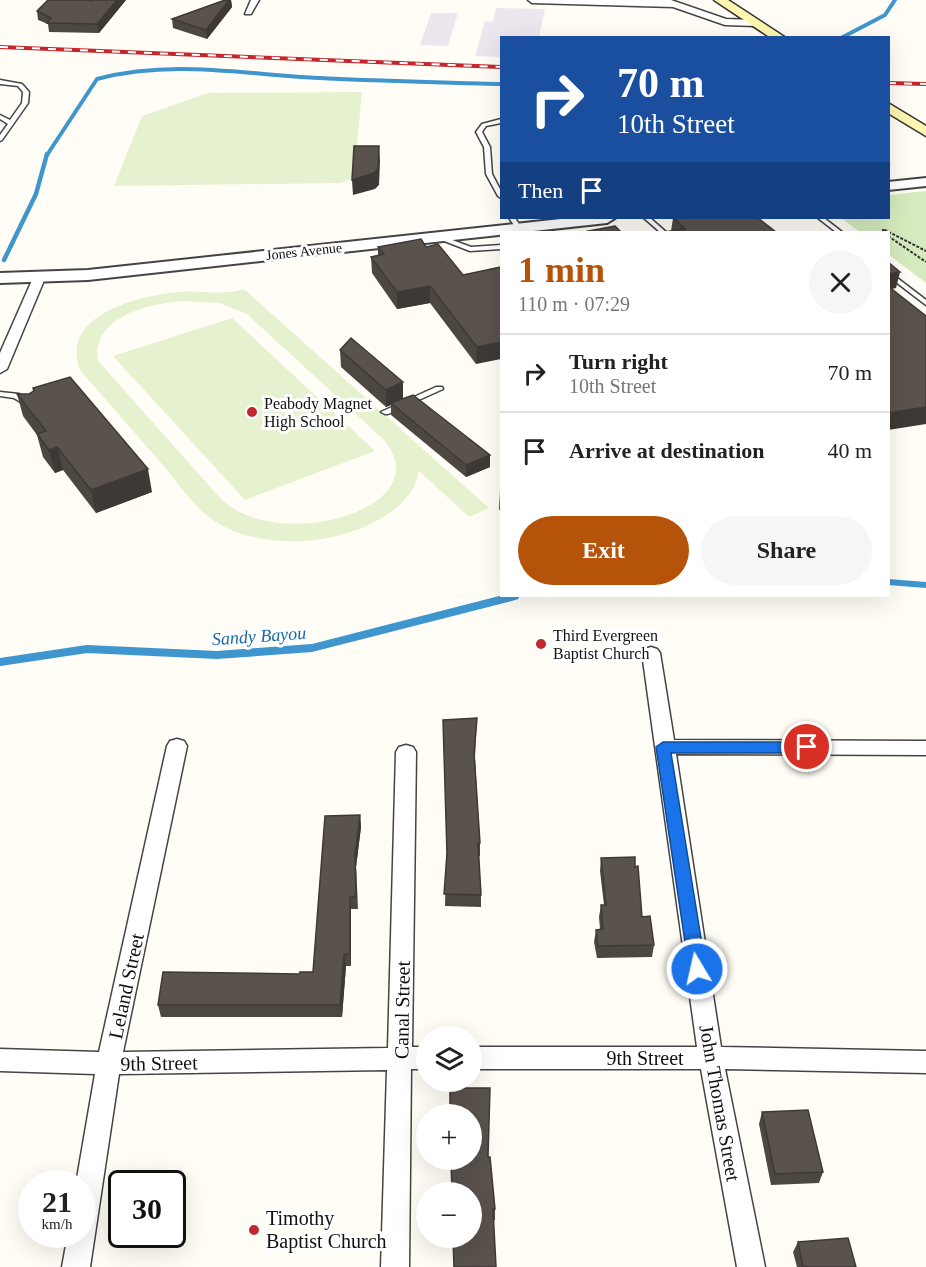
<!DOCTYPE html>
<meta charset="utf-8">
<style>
:root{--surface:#fff;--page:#f6f6f6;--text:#222;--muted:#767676;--line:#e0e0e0;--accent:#b45309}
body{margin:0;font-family:"Times New Roman",serif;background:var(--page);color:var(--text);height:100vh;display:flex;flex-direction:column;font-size:22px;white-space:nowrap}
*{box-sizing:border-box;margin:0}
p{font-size:20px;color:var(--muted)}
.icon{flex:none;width:33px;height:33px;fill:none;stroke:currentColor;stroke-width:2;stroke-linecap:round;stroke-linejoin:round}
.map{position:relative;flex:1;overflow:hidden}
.details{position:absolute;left:500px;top:231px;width:390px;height:366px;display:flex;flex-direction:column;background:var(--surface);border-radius:0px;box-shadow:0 6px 24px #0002}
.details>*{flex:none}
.top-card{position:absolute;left:500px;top:36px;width:390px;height:183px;border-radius:0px;box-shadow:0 6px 24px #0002;background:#1a4fa0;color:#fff;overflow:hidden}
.tools{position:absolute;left:416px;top:1026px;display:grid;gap:12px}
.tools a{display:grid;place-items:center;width:66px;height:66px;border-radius:50%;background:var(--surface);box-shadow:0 6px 24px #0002;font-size:30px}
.speed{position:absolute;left:18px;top:1170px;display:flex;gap:12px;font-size:30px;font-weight:700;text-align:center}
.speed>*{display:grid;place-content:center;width:78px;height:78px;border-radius:50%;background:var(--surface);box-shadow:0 6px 24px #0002;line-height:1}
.speed small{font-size:15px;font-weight:400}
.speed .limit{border:3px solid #111;border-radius:9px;background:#fff;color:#111}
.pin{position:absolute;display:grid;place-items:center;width:51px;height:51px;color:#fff;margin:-26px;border:3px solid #fff;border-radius:50%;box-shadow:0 2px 6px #0007}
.me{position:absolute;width:66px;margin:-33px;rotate:351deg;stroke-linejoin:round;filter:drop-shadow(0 0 4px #0008)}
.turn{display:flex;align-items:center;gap:21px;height:126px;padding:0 18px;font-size:27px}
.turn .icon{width:78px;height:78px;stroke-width:2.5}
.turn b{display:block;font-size:42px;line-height:51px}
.then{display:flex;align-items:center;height:57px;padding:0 18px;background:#0003;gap:12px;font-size:22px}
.round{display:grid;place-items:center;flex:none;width:63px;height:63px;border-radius:32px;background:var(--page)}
.summary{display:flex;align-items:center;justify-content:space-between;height:102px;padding:0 18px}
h1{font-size:36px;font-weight:600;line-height:45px;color:var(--accent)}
.button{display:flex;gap:12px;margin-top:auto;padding:12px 18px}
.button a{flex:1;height:69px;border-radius:36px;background:var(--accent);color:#fff;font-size:24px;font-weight:600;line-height:69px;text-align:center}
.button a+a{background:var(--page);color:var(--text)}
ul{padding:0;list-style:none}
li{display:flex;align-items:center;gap:18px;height:78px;padding:0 18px;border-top:2px solid var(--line)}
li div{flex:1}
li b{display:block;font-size:22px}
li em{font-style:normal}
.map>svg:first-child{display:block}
.industrial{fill:#eee6ef}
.green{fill:#d5ebbd}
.pitch{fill:#e6f2cf;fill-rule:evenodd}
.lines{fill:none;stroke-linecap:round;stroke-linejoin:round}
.stream-far3{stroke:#3f96cf;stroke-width:4}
.stream-far2{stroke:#3f96cf;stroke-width:4.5}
.stream-far1{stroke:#3f96cf;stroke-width:6}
.stream{stroke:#3f96cf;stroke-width:8}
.service-casing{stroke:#444;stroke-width:3}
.minor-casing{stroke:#444;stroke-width:3}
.tertiary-casing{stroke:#444;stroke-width:4}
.secondary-casing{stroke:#333;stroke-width:3}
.path{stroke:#333;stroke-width:2;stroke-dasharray:3 1.5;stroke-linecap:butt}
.service{fill:#fff;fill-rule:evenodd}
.minor{fill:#fff;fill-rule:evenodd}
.tertiary{fill:#fff;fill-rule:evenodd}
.secondary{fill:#fff6b0;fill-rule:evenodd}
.rail-casing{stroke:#c4262e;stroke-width:4}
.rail{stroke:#fff;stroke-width:2;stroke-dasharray:8;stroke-linecap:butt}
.wall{fill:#4d4742}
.shaded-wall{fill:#3f3936}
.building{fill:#5a524d;stroke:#3f3936;stroke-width:1.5}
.route{fill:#1a73e8;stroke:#114b97;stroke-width:1.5}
.poi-dot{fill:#c4262e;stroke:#fff;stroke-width:2}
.labels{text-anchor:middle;stroke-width:6;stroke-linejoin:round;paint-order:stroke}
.far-street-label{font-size:14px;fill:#111;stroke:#fff}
.poi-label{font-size:16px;fill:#111;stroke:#fff;text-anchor:start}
.water-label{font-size:18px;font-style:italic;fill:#1768a6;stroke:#fff}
.near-street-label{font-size:20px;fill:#111;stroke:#fff}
.near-poi-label{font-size:20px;fill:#111;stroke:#fff;text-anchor:start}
</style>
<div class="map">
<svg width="926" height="1267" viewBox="0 0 926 1267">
<rect width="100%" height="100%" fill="#fffdf5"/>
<!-- industrial -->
<g class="industrial">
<path d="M496,8L545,9L539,37L501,38V57L475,56L485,21L493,22Z"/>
<path d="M431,13H458L448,46L420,45Z"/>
</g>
<!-- green -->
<path class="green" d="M926,191V283L888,254V232H860L841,218H888V195Z"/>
<!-- pitch -->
<g class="pitch">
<path d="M362,92L354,178L340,183L114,186L142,116L208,93Z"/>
<path d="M244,289L489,508L469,517L419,471C414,500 388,516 364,527C318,547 251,548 210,518C193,505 180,486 167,470C138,437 109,403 80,370C59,315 140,295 180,292C202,290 222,296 244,289ZM183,301L219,303L247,314L384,440C441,508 281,554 222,500L98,361C91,317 148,304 183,301Z"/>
<path d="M232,318L375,451L245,500L113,356Z"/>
</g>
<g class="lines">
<!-- stream-far3 -->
<g class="stream-far3">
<path d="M841,38L885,15L895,0"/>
<path d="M47,155L97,79C165,61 231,72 301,77C367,81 434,82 501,84"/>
</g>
<!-- stream-far2 -->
<path class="stream-far2" d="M4,260L36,194L47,154"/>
<!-- stream-far1 -->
<path class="stream-far1" d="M888,582L926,585"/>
<!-- stream -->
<path class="stream" d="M0,662L87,649L217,655L312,648L515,596"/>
<defs>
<g id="service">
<path d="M0,80L22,84L29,92L28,103L2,140L0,141V135L8,124L0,119V115L10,120L22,103L23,92L18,86L0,84Z"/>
<path d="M501,119V123L486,126L482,132L490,147L492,174L501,191V198L498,196L486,174L484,147L476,132L482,124Z"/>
<path d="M509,218H515L521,227L520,228H516Z"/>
<path d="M644,218H650L666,232H660Z"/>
<path d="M818,218H824L842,232H836Z"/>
<path d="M436,234L471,247L501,245V249L470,251L434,237V235Z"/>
<path d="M888,271L926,300V305L888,276Z"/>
<path d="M436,387H442L443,389L388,414H385L381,412Z"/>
<path d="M0,392L19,394L31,404L27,406L14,398L0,396Z"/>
</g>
<g id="minor">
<path d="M251,0H259L251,14H245Z"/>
<path d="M528,0H671L726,19L756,20L761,23L756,26L725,25L673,7L532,3Z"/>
<path d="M39,274L45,278L7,369L0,373V353L33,278Z"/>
<path d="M651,647L657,649L660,653L674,740L926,741V755L676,754L721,1047L926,1051V1073L725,1069L765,1267H737L701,1069H471V1047H697L642,653L645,649Z"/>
<path d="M177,739L184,741L187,746L123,1052L388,1048L396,752L399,747L406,745L413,747L416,752L412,1047H426V1069H411L409,1267H381L387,1070L119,1074L90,1267H62L68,1234H82V1184H76L95,1074L0,1071V1049L99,1052L167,746L170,741Z"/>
</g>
<g id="tertiary">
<path d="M926,178V186L888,190V182Z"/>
<path d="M570,218H615L607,223L88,280L0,283V273L88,270Z"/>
</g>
<g id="secondary">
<path d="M714,0H728L786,38H771Z"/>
<path d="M888,103L926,126V136L888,113Z"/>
</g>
</defs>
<!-- service casing -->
<use href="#service" class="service-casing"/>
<!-- minor casing -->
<use href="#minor" class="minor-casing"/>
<!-- tertiary casing -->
<use href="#tertiary" class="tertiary-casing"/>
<!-- secondary casing -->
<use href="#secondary" class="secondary-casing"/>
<!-- path -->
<g class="path">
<path d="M883,232V229L926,251"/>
<path d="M888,236L926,262"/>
</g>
<!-- service -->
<use href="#service" class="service"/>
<!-- minor -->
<use href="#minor" class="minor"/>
<!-- tertiary -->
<use href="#tertiary" class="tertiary"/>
<!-- secondary -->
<use href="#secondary" class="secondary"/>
<defs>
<g id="rail">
<path d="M0,47L501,67"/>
<path d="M888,83L926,84"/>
</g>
</defs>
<!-- rail casing -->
<use href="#rail" class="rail-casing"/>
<!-- rail -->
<use href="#rail" class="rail"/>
</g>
<!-- wall -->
<g class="wall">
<path d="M92,0H126L99,33L49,32L48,24L38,20L37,11L91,1Z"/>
<path d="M225,0H231L232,7L207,39L173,28L172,19Z"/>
<path d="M673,218H758L671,231Z"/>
<path d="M378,247H426L463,275L501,267L476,364L430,303L397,309L372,273L371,257L378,255Z"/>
<path d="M340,350L403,399L490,455V467L466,477L391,415V405L386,407L341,367Z"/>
<path d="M17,394L152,492L96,513L63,470L55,473L43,457L37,435L23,416Z"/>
<path d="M500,491H501V512L499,509Z"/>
<path d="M477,718L475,758L480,843V856H479L481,895V907L445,906L446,856Z"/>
<path d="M360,815L361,827L356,867L358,909H351V966H346L342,1017H161L158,1005L313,972Z"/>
<path d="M601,858L635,867L642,917L654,945L652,957L597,958L594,942L596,930L600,929L599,917L601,905H604L600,871Z"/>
<path d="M762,1112L823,1172L819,1183L771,1185L759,1124Z"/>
<path d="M488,1157L495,1209V1220H494Z"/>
<path d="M798,1242L856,1267H797L793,1252Z"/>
</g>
<!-- shaded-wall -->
<g class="shaded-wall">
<path d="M117,0H126L99,33L97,24Z"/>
<path d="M229,0H231L232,7L207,39L206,30Z"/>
<path d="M379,146L380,161L379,185L375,189L353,195L352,180Z"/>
<path d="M900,272L896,288L888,290V274Z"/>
<path d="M430,286V303L397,309V292Z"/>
<path d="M501,342V359L476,364L477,347Z"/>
<path d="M403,382V399L391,403V405L386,407V390Z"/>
<path d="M926,407V424L888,430V413Z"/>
<path d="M57,447L63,470L55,473L49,450Z"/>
<path d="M490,455V467L466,477V465Z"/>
<path d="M148,469L152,492L96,513L91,490Z"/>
<path d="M360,815L361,827L356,867L358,909L355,855Z"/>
<path d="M350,897L351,909V966L350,954Z"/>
<path d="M344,954L346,966L342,1017L340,1005Z"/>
</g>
<!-- building -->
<g class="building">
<path d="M48,0H89L91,1L92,0H117L97,24L47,23L51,18L37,11Z"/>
<path d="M225,0H229L206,30L172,19Z"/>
<path d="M354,146H379L378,169L374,173L352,180Z"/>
<path d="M674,218H758L776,232H664L685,229Z"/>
<path d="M615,226L621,232H590L588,231Z"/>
<path d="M421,239L426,247L438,244L463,275L501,267V342L477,347L430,286L397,292L371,257L384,254L378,247Z"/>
<path d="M888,262L900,272L888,274Z"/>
<path d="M888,286L926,316V407L888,413Z"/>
<path d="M351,338L403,382L386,390L340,350Z"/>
<path d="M70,377L148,469L91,490L57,447L49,450L37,434L46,431L17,394H29L34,391L33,388Z"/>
<path d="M413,395L490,455L466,465L391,403Z"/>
<path d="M477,718L474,753L480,843H478L481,895L444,894L447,854L443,720Z"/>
<path d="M360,815L355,855L356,897H350V954H344L340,1005H158L163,972L299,974L300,972H313L325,816Z"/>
<path d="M635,857V867L638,866L642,917L650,916L654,945L598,946L596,930L603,929L601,905H606L601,858Z"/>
<path d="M450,1088H490L488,1157H490L495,1209H493L496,1267H454L453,1238H471V1192H452L451,1160H471V1114H450Z"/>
<path d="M808,1110L823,1172L775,1174L762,1112Z"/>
<path d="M848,1238L856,1267H803L798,1242Z"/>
</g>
<!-- route -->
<path class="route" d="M663,742H807L814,747L807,753H671L706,969L703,974L697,976L691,974L689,969L656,747Z"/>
<!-- markers -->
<g class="poi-dot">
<circle cx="252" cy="412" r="6"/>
<circle cx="541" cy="644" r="6"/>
<circle cx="254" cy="1230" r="6"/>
</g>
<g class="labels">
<!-- far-street labels -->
<g class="far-street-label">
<text transform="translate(304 251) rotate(-6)" y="5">Jones Avenue</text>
</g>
<!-- poi labels -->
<g class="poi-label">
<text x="264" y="409">Peabody Magnet<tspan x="264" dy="18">High School</tspan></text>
<text x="553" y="641">Third Evergreen<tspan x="553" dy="18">Baptist Church</tspan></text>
</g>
<!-- water labels -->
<g class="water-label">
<text transform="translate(259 636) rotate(-4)" y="6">Sandy Bayou</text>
</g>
<!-- near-street labels -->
<g class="near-street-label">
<text transform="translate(126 986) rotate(-78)" y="7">Leland Street</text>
<text transform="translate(402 1010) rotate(-89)" y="7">Canal Street</text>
<text x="645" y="1065">9th Street</text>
<text transform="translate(159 1063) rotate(-1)" y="7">9th Street</text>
<text transform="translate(720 1103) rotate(80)" y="7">John Thomas Street</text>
</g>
<!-- near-poi labels -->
<g class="near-poi-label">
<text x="266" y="1225">Timothy<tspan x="266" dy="23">Baptist Church</tspan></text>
</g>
</g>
</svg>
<div class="tools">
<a><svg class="icon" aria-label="layers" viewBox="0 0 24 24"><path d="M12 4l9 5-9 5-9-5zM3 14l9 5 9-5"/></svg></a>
<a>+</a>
<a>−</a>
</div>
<div class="speed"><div>21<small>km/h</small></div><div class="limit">30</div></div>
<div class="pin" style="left:807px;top:747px;background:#d93025"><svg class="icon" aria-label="arrive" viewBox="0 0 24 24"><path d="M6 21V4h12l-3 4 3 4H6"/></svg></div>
<svg class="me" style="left:697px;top:969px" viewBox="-20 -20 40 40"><circle r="17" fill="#1a73e8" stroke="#fff" stroke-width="3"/><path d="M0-11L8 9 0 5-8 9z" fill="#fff"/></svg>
<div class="top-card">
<div class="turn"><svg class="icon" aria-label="right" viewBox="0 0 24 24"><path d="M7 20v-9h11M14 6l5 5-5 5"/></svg><div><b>70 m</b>10th Street</div></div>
<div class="then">Then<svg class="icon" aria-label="arrive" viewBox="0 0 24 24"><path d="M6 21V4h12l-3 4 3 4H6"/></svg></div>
</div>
<section class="details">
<div class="summary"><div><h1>1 min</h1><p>110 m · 07:29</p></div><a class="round"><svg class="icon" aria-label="close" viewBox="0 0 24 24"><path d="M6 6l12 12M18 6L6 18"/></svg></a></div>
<ul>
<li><svg class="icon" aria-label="right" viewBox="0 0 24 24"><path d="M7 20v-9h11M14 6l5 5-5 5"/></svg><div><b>Turn right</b><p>10th Street</p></div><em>70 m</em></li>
<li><svg class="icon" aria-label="arrive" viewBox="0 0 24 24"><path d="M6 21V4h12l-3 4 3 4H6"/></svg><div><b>Arrive at destination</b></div><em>40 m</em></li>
</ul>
<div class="button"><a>Exit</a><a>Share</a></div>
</section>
</div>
